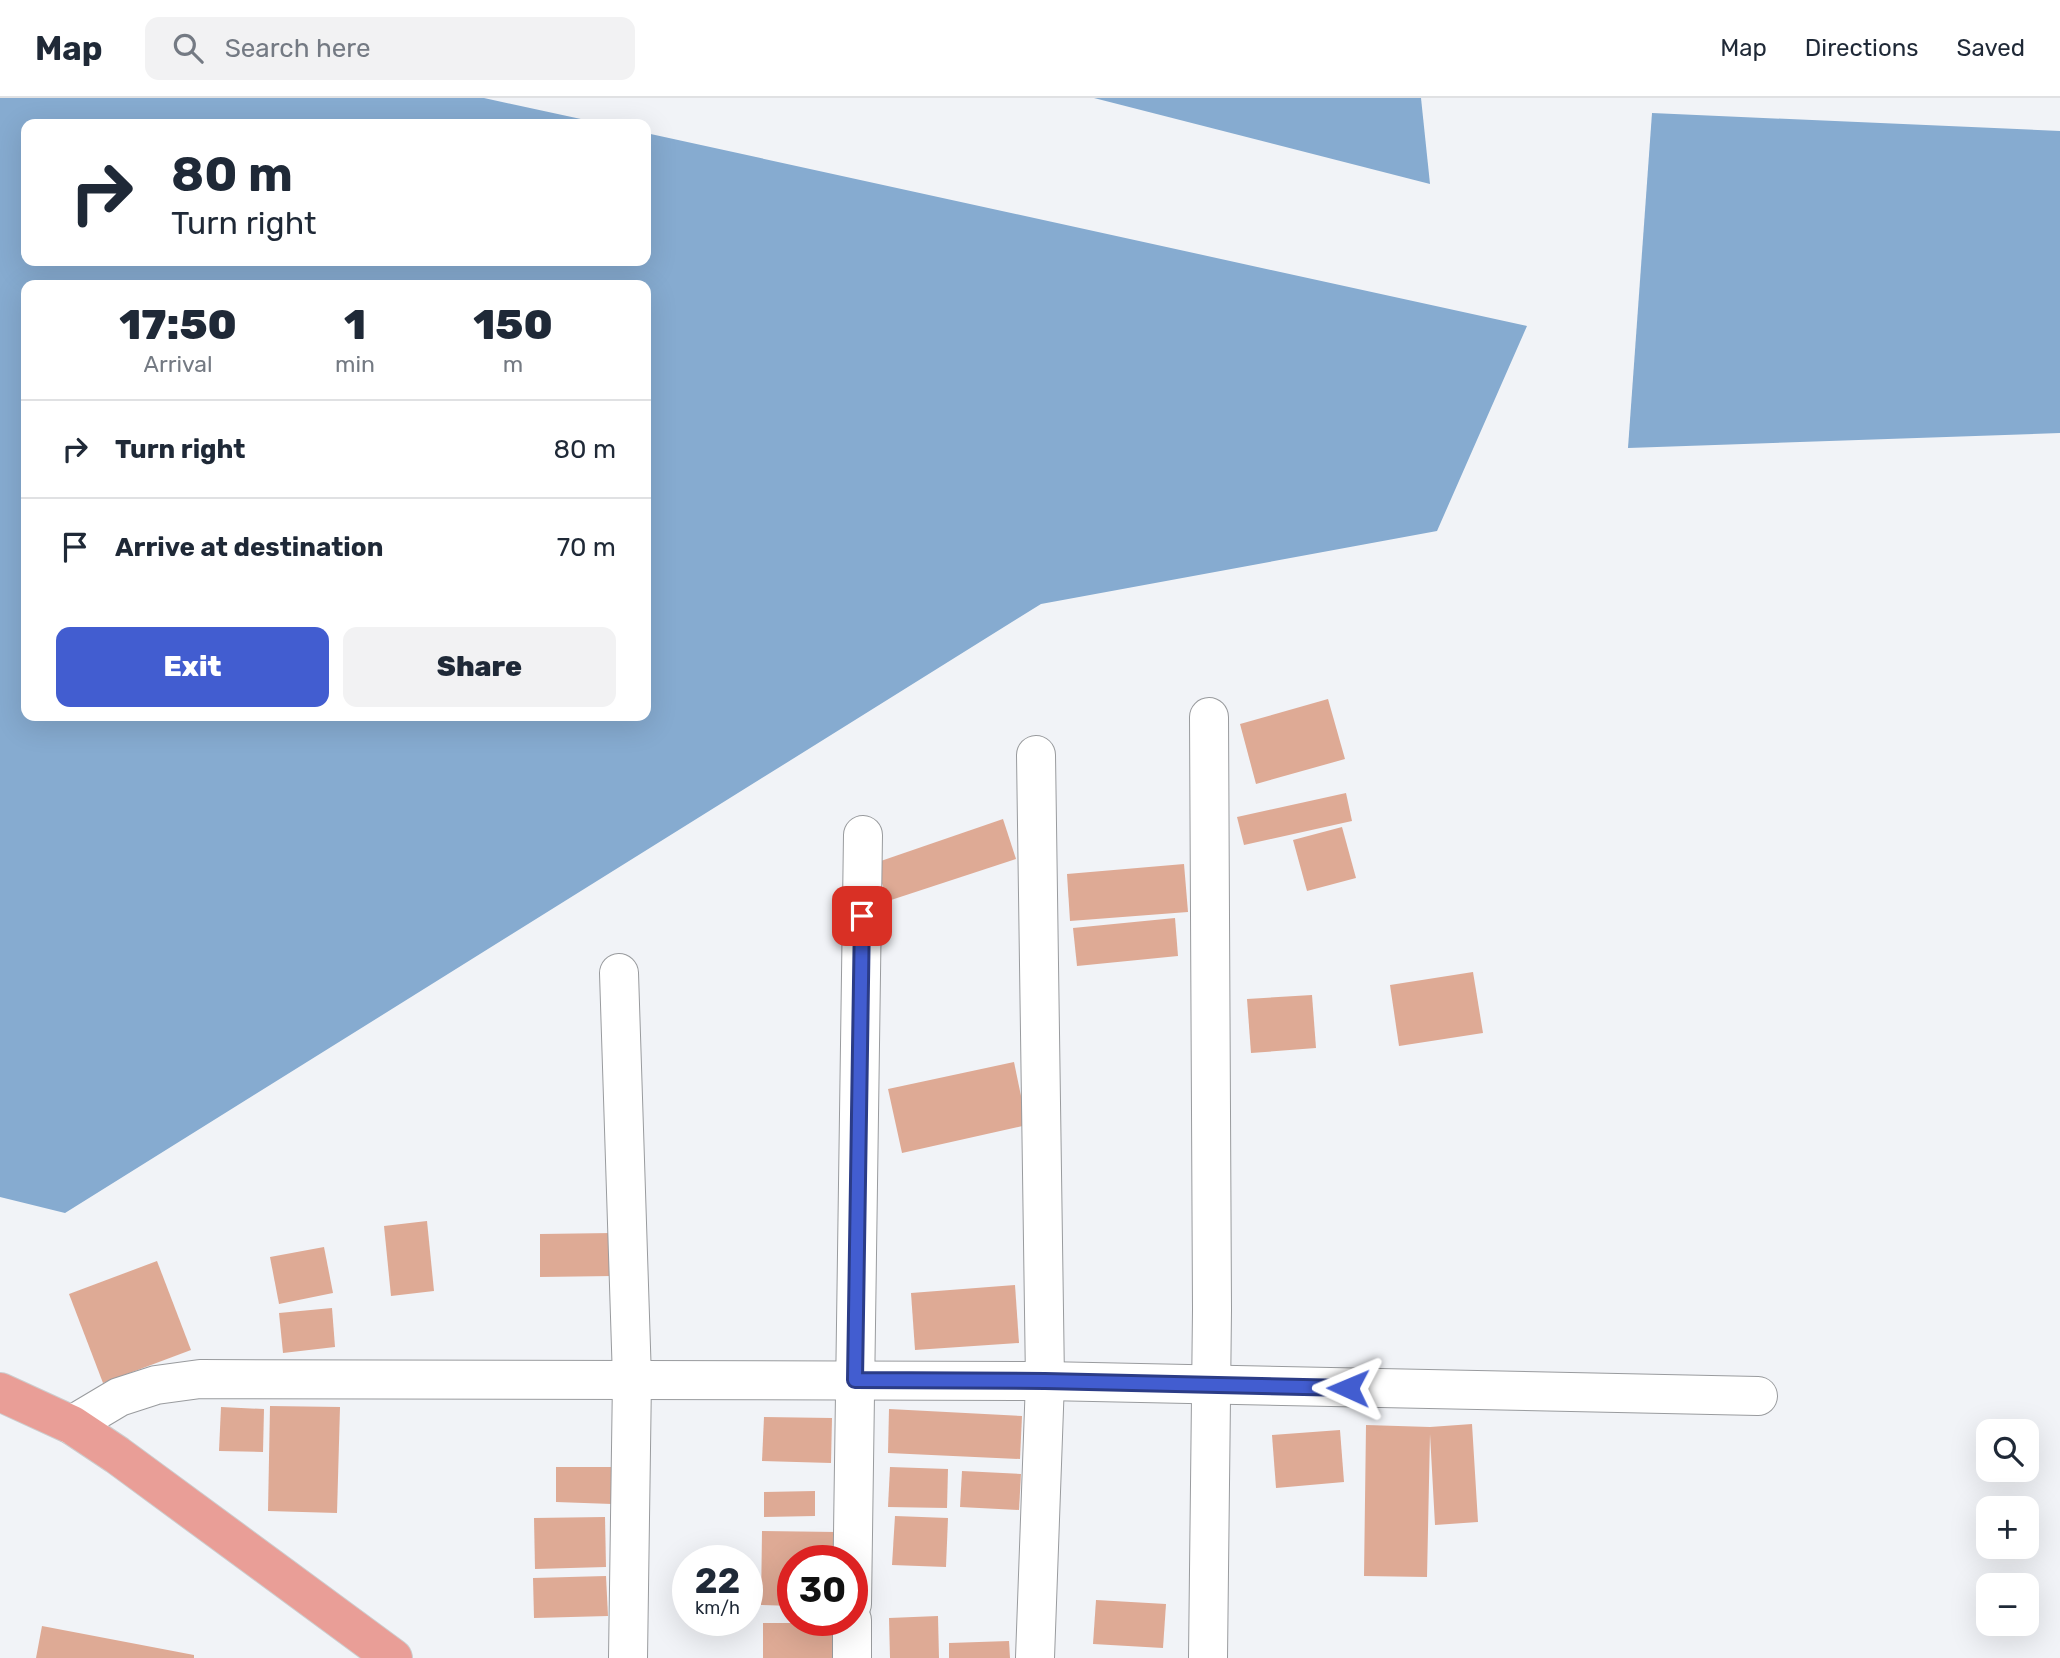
<!DOCTYPE html>
<meta charset="utf-8">
<style>
:root{--surface:#fff;--page:#f2f2f3;--text:#1f2937;--muted:#747a83;--line:#e0e1e3;--accent:#425dd0}
body{margin:0;font-family:Rubik,sans-serif;background:var(--page);color:var(--text);height:100vh;display:flex;flex-direction:column;font-size:26px;white-space:nowrap}
*{box-sizing:border-box;margin:0}
p{font-size:23px;color:var(--muted)}
.icon{flex:none;width:38px;height:38px;fill:none;stroke:currentColor;stroke-width:2;stroke-linecap:round;stroke-linejoin:round}
.map{position:relative;flex:1;overflow:hidden}
.side{position:absolute;left:21px;top:182px;width:630px;height:441px;display:flex;flex-direction:column;background:var(--surface);border-radius:14px;box-shadow:0 7px 28px #0002}
.side>*{flex:none}
.hud{position:absolute;left:21px;top:21px;width:630px;height:147px;border-radius:14px;box-shadow:0 7px 28px #0002;background:#fff;color:var(--text);overflow:hidden}
.fabs{position:absolute;left:1976px;top:1321px;display:grid;gap:14px}
.fabs a{display:grid;place-items:center;width:63px;height:63px;border-radius:14px;background:var(--surface);box-shadow:0 7px 28px #0002;font-size:35px}
.speed{position:absolute;left:672px;top:1447px;display:flex;gap:14px;font-size:35px;font-weight:700;text-align:center}
.speed>*{display:grid;place-content:center;width:91px;height:91px;border-radius:50%;background:var(--surface);box-shadow:0 7px 28px #0002;line-height:1}
.speed small{font-size:18px;font-weight:400}
.speed .limit{border:10px solid #d22;background:#fff;color:#111}
.pin{position:absolute;display:grid;place-items:center;width:60px;height:60px;color:#fff;margin:-30px;border-radius:14px;box-shadow:0 4px 10px #0006}
.me{position:absolute;width:77px;margin:-38px;rotate:271deg;stroke-linejoin:round;filter:drop-shadow(0 0 5px #0008)}
.turn{display:flex;align-items:center;gap:24px;height:147px;padding:0 35px;font-size:32px}
.turn .icon{width:91px;height:91px;stroke-width:2.5}
.turn b{display:block;font-size:49px;line-height:60px}
.eta{display:flex;justify-content:space-evenly;align-items:center;height:119px;text-align:center}
.eta b{font-size:42px;font-weight:800;line-height:49px}
.cta{display:flex;gap:14px;margin-top:auto;padding:14px 35px}
.cta a{flex:1;height:80px;border-radius:14px;background:var(--accent);color:#fff;font-size:28px;font-weight:800;line-height:80px;text-align:center}
.cta a+a{background:var(--page);color:var(--text)}
ul{padding:0;list-style:none}
li{display:flex;align-items:center;gap:21px;height:98px;padding:0 35px;border-top:2px solid var(--line)}
li div{flex:1}
li b{display:block;font-size:26px}
li em{font-style:normal}
header{display:flex;align-items:center;gap:42px;box-sizing:border-box;height:98px;padding:0 35px;background:var(--surface);border-bottom:2px solid var(--line)}
header strong{font-size:33px}
nav{display:flex;gap:38px;margin-inline-start:auto;font-size:24px}
.search{width:490px;height:63px;background:var(--page);display:flex;align-items:center;gap:18px;box-sizing:border-box;padding:0 24px;border-radius:14px;color:var(--muted);font-size:26px}
.map>svg:first-child{display:block}
.water{fill:#86abd0;fill-rule:evenodd}
.building{fill:#deaa95}
.lines{fill:none;stroke-linecap:round;stroke-linejoin:round}
.minor-casing{stroke:#999b9e;stroke-width:40}
.major-casing{stroke:#cdcdce;stroke-width:40}
.minor{stroke:#fff;stroke-width:38}
.major{stroke:#e99e97;stroke-width:38}
.route-casing{stroke:#2b3c87;stroke-width:18}
.route{stroke:#425dd0;stroke-width:12}
</style>
<header>
<strong>Map</strong>
<div class="search"><svg class="icon" aria-label="search" viewBox="0 0 24 24"><circle cx="10" cy="10" r="6"/><path d="M15 15l6 6"/></svg>Search here</div>
<nav><a>Map</a><a>Directions</a><a>Saved</a></nav>
</header>
<div class="map">
<svg width="2060" height="1560" viewBox="0 0 2060 1560">
<rect width="100%" height="100%" fill="#f1f3f7"/>
<!-- water -->
<g class="water">
<path d="M0,0H484L604,26H26V163H646V35L1527,228L1437,433L1041,506L65,1115L0,1099ZM26,187H646V618H26Z"/>
<path d="M1094,0H1421L1430,86Z"/>
<path d="M1652,15L2060,33V335L1628,350Z"/>
</g>
<!-- building -->
<g class="building">
<path d="M1328,601L1345,661L1256,686L1240,626Z"/>
<path d="M1346,695L1352,723L1244,747L1237,719Z"/>
<path d="M1003,721L1016,761L888,803L875,765Z"/>
<path d="M1342,729L1356,780L1307,793L1293,742Z"/>
<path d="M1184,766L1188,814L1070,823L1067,776Z"/>
<path d="M1175,820L1178,858L1077,868L1073,830Z"/>
<path d="M1473,874L1483,935L1399,948L1390,887Z"/>
<path d="M1312,897L1316,950L1251,955L1247,901Z"/>
<path d="M1014,964L1027,1027L902,1055L888,991Z"/>
<path d="M427,1123L434,1193L391,1198L384,1128Z"/>
<path d="M612,1135L613,1178L540,1179V1136Z"/>
<path d="M324,1149L333,1195L279,1206L270,1159Z"/>
<path d="M157,1163L191,1252L103,1285L69,1196Z"/>
<path d="M1015,1187L1019,1245L915,1252L911,1195Z"/>
<path d="M332,1210L335,1249L283,1255L279,1215Z"/>
<path d="M270,1308L340,1309L337,1415L268,1413Z"/>
<path d="M221,1309L264,1311L263,1354L219,1353Z"/>
<path d="M889,1311L1022,1318L1020,1361L888,1355Z"/>
<path d="M764,1319L832,1320L831,1365L762,1363Z"/>
<path d="M1472,1326L1478,1424L1435,1427L1430,1336L1427,1479L1364,1478L1366,1327L1430,1329Z"/>
<path d="M1340,1332L1344,1384L1276,1390L1272,1337Z"/>
<path d="M556,1369H612V1406L556,1404Z"/>
<path d="M890,1369L948,1371L947,1410L888,1409Z"/>
<path d="M962,1373L1021,1376L1019,1412L960,1409Z"/>
<path d="M815,1393V1418L764,1419V1394Z"/>
<path d="M895,1418L948,1420L946,1469L892,1467Z"/>
<path d="M605,1419L606,1469L535,1471L534,1420Z"/>
<path d="M762,1433L837,1434V1463H793V1508L761,1507Z"/>
<path d="M606,1478L608,1518L534,1520L533,1480Z"/>
<path d="M1096,1502L1166,1506L1163,1550L1093,1546Z"/>
<path d="M938,1518L939,1560H890L889,1520Z"/>
<rect x="763" y="1525" width="76" height="35"/>
<path d="M42,1528L194,1557V1560H36Z"/>
<path d="M1009,1543L1010,1560H949V1545Z"/>
</g>
<g class="lines">
<defs>
<g id="minor">
<path d="M619,875L632,1281L628,1560"/>
<path d="M72,1327L119,1299L156,1287L200,1281L1045,1283L1758,1298"/>
<path d="M852,1506L863,737"/>
<path d="M852,1560V1522"/>
<path d="M1035,1560L1045,1283L1036,657"/>
<path d="M1208,1560L1212,1212L1209,619"/>
</g>
<path id="major" d="M0,1294L72,1327L117,1357L393,1560"/>
</defs>
<!-- minor casing -->
<use href="#minor" class="minor-casing"/>
<!-- major casing -->
<use href="#major" class="major-casing"/>
<!-- minor -->
<use href="#minor" class="minor"/>
<!-- major -->
<use href="#major" class="major"/>
</g>
<g class="lines">
<defs>
<path id="route" d="M862,818L855,1282L1045,1283L1348,1290"/>
</defs>
<!-- route casing -->
<use href="#route" class="route-casing"/>
<!-- route -->
<use href="#route" class="route"/>
</g>
</svg>
<div class="fabs">
<a><svg class="icon" aria-label="search" viewBox="0 0 24 24"><circle cx="10" cy="10" r="6"/><path d="M15 15l6 6"/></svg></a>
<a>+</a>
<a>−</a>
</div>
<div class="speed"><div>22<small>km/h</small></div><div class="limit">30</div></div>
<div class="pin" style="left:862px;top:818px;background:#d93025"><svg class="icon" aria-label="arrive" viewBox="0 0 24 24"><path d="M6 21V4h12l-3 4 3 4H6"/></svg></div>
<svg class="me" style="left:1348px;top:1290px" viewBox="-20 -20 40 40"><path d="M0-17L14 15 0 8-14 15z" fill="#425dd0" stroke="#fff" stroke-width="4"/></svg>
<div class="hud">
<div class="turn"><svg class="icon" aria-label="right" viewBox="0 0 24 24"><path d="M7 20v-9h11M14 6l5 5-5 5"/></svg><div><b>80 m</b>Turn right</div></div>
</div>
<section class="side">
<div class="eta">
<div><b>17:50</b><p>Arrival</p></div>
<div><b>1</b><p>min</p></div>
<div><b>150</b><p>m</p></div>
</div>
<ul>
<li><svg class="icon" aria-label="right" viewBox="0 0 24 24"><path d="M7 20v-9h11M14 6l5 5-5 5"/></svg><div><b>Turn right</b></div><em>80 m</em></li>
<li><svg class="icon" aria-label="arrive" viewBox="0 0 24 24"><path d="M6 21V4h12l-3 4 3 4H6"/></svg><div><b>Arrive at destination</b></div><em>70 m</em></li>
</ul>
<div class="cta"><a>Exit</a><a>Share</a></div>
</section>
</div>
